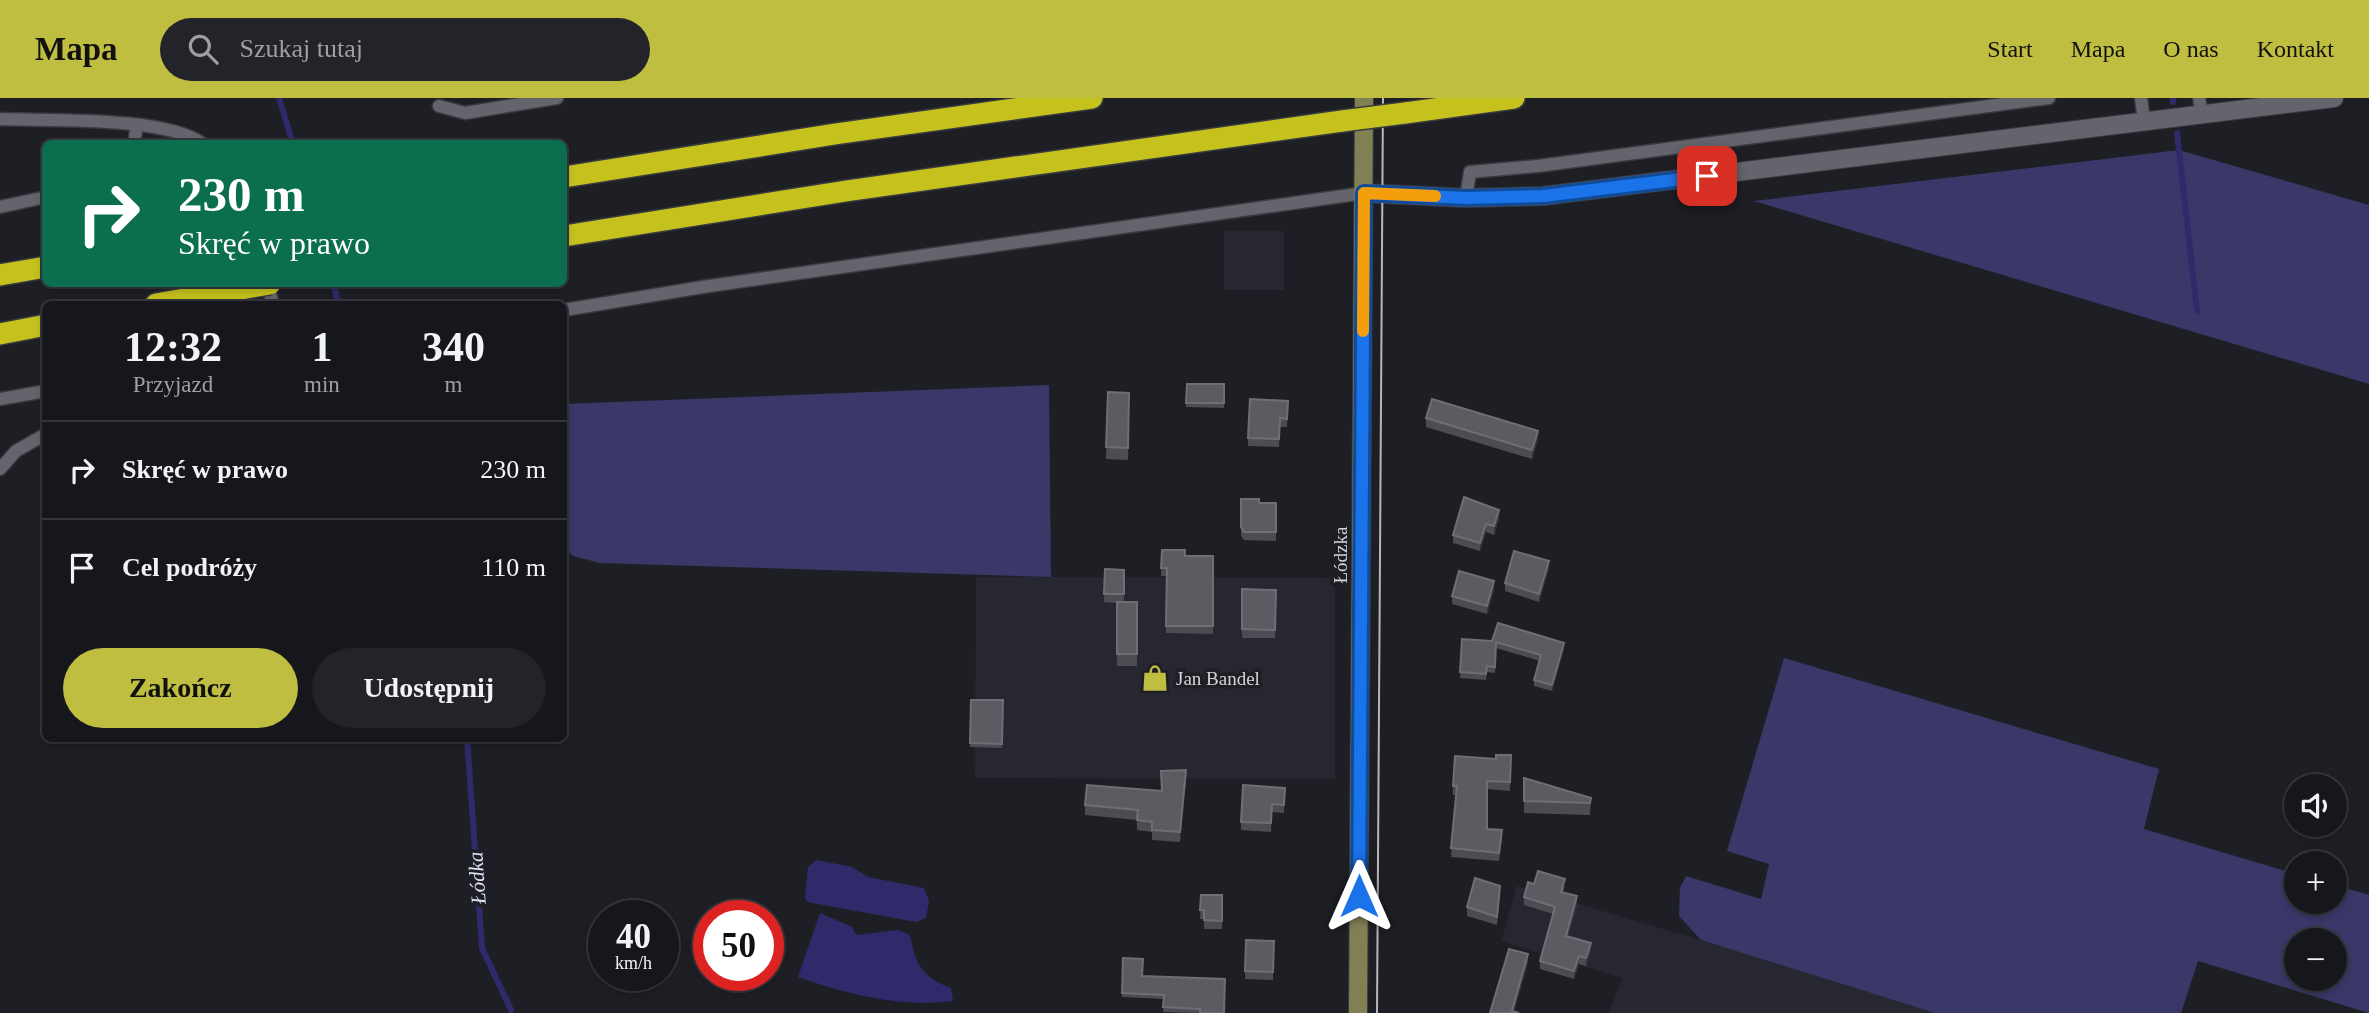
<!DOCTYPE html>
<html lang="pl">
<meta charset="utf-8">
<style>
:root{--surface:#16171c;--page:#232429;--text:#f1f3f6;--muted:#9e9fa3;--line:#35363b;--accent:#c0be41}
body{margin:0;font-family:Georgia,serif;background:var(--page);color:var(--text);height:100vh;display:flex;flex-direction:column;font-size:26px;white-space:nowrap}
*{box-sizing:border-box;margin:0}
p{font-size:23px;color:var(--muted)}
.icon{flex:none;width:38px;height:38px;fill:none;stroke:currentColor;stroke-width:2;stroke-linecap:round;stroke-linejoin:round}
.map{position:relative;flex:1;overflow:hidden}
.drawer{position:absolute;left:42px;top:203px;width:525px;height:441px;display:flex;flex-direction:column;background:var(--surface);border-radius:10px;box-shadow:0 4px 10px #0003,0 0 0 2px var(--line)}
.drawer>*{flex:none}
.banner{position:absolute;left:42px;top:42px;width:525px;height:147px;border-radius:10px;box-shadow:0 4px 10px #0003,0 0 0 2px var(--line);background:#0b6e4f;color:#fff;overflow:hidden}
.buttons{position:absolute;left:2284px;top:676px;display:grid;gap:14px}
.buttons a{display:grid;place-items:center;width:63px;height:63px;border-radius:50%;background:var(--surface);box-shadow:0 4px 10px #0003,0 0 0 2px var(--line);font-size:35px}
.speed{position:absolute;left:588px;top:802px;display:flex;gap:14px;font-size:35px;font-weight:700;text-align:center}
.speed>*{display:grid;place-content:center;width:91px;height:91px;border-radius:50%;background:var(--surface);box-shadow:0 4px 10px #0003,0 0 0 2px var(--line);line-height:1}
.speed small{font-size:18px;font-weight:400}
.speed .limit{border:10px solid #d22;background:#fff;color:#111}
.pin{position:absolute;display:grid;place-items:center;width:60px;height:60px;color:#fff;margin:-30px;border-radius:14px;box-shadow:0 4px 10px #0006}
.me{position:absolute;width:77px;margin:-38px;rotate:0deg;stroke-linejoin:round;filter:drop-shadow(0 0 5px #0008)}
.turn{display:flex;align-items:center;gap:24px;height:147px;padding:0 21px;font-size:32px}
.turn .icon{width:91px;height:91px;stroke-width:2.5}
.turn b{display:block;font-size:49px;line-height:60px}
.eta{display:flex;justify-content:space-evenly;align-items:center;height:119px;text-align:center}
.eta b{font-size:42px;font-weight:600;line-height:49px}
.button{display:flex;gap:14px;margin-top:auto;padding:14px 21px}
.button a{flex:1;height:80px;border-radius:42px;background:var(--accent);color:#111;font-size:28px;font-weight:600;line-height:80px;text-align:center}
.button a+a{background:var(--page);color:var(--text)}
ul{padding:0;list-style:none}
li{display:flex;align-items:center;gap:21px;height:98px;padding:0 21px;border-top:2px solid var(--line)}
li div{flex:1}
li b{display:block;font-size:26px}
li em{font-style:normal}
header{display:flex;align-items:center;gap:42px;box-sizing:border-box;height:98px;padding:0 35px;background:var(--accent);color:#111}
header strong{font-size:33px}
nav{display:flex;gap:38px;margin-inline-start:auto;font-size:24px}
.search{width:490px;height:63px;background:var(--page);display:flex;align-items:center;gap:18px;box-sizing:border-box;padding:0 24px;border-radius:38px;color:var(--muted);font-size:26px}
.map>svg:first-child{display:block}
.built{fill:#272732}
.green{fill:#393868;fill-rule:evenodd}
.water{fill:#302a6b}
.lines{fill:none;stroke-linecap:round;stroke-linejoin:round}
.stream{stroke:#302a6b;stroke-width:6}
.service-casing{stroke:#393a3e;stroke-width:15}
.minor-casing{stroke:#393a3e;stroke-width:20}
.secondary-casing{stroke:#393a3e;stroke-width:20}
.motorway-casing{stroke:#393a3e;stroke-width:24}
.service{stroke:#64646c;stroke-width:12}
.minor{stroke:#64646c;stroke-width:18}
.secondary{stroke:#818055;stroke-width:18}
.motorway{stroke:#c5c21e;stroke-width:21}
.tram{stroke:#b7b7bb;stroke-width:2}
.motorway-bridge-casing{stroke:#393a3e;stroke-width:24;stroke-linecap:butt}
.motorway-bridge{stroke:#c5c21e;stroke-width:21}
.wall{fill:#4c4c53}
.shaded-wall{fill:#34343b}
.building{fill:#5b5b61;stroke:#6e6e74;stroke-width:2}
.route-casing{stroke:#114b97;stroke-width:18}
.route{stroke:#1a73e8;stroke-width:12}
.slow{stroke:#f59e0b;stroke-width:12}
.labels{text-anchor:middle;stroke-width:7;stroke-linejoin:round;paint-order:stroke}
.street-label{font-size:19px;fill:#d4d4d8;stroke:#1e1f25}
.poi-label{font-size:19px;fill:#d4d4d8;stroke:#1e1f25;text-anchor:start}
.water-label{font-size:21px;font-style:italic;fill:#e1e2f7;stroke:#1e1f25}
</style>
<header>
<strong>Mapa</strong>
<div class="search"><svg class="icon" aria-label="search" viewBox="0 0 24 24"><circle cx="10" cy="10" r="6"/><path d="M15 15l6 6"/></svg>Szukaj tutaj</div>
<nav><a>Start</a><a>Mapa</a><a>O nas</a><a>Kontakt</a></nav>
</header>
<div class="map">
<svg width="2369" height="915" viewBox="0 0 2369 915">
<rect width="100%" height="100%" fill="#1e1f25"/>
<!-- built -->
<g class="built">
<rect x="1224" y="133" width="60" height="59"/>
<path d="M976,479L1335,480V681L975,680Z"/>
<path d="M1517,788L1701,842L1935,915H1609L1622,880L1501,843Z"/>
</g>
<!-- green -->
<g class="green">
<path d="M2179,52L2369,107V286L1754,103Z"/>
<path d="M1049,287L1051,479L600,465L573,458L564,450V306Z"/>
<path d="M1784,560L2159,671L2144,731L2296,776V803H2334L2335,787L2369,797V915L2198,863L2181,915H1935L1701,842L1679,818L1680,790L1686,778L1761,801L1769,766L1727,753ZM2296,842H2334V880H2296Z"/>
</g>
<!-- water -->
<g class="water">
<path d="M817,762L852,769L868,779L924,790L929,803L926,820L916,824L807,804L805,799L808,769Z"/>
<path d="M820,815L852,829L856,837L898,832L910,837C915,866 923,880 951,890L953,903C902,910 846,896 798,879Z"/>
</g>
<g class="lines">
<!-- stream -->
<g class="stream">
<path d="M279,0L293,46"/>
<path d="M2173,0V4"/>
<path d="M2177,35L2197,213"/>
<path d="M333,186L339,206"/>
<path d="M467,640L482,850L511,912"/>
</g>
<defs>
<g id="service">
<path d="M2141,0L2144,23"/>
<path d="M2199,0L2202,16"/>
<path d="M439,8L465,15L557,0"/>
<path d="M0,21C50,23 165,18 203,46"/>
<path d="M134,46L137,27"/>
<path d="M1466,100L1470,74L1538,68L2049,0"/>
<path d="M0,109L46,99"/>
<path d="M267,186L273,206"/>
<path d="M564,212L709,188L1364,95"/>
<path d="M0,301L46,293"/>
<path d="M0,371L16,353L46,336"/>
</g>
<path id="minor" d="M1364,95L1466,100L1543,98L2334,0"/>
<path id="secondary" d="M1358,915L1364,0"/>
<g id="motorway">
<path d="M1405,15L1514,0"/>
<path d="M564,79L835,36L1092,0"/>
<path d="M564,138L846,93L1342,23"/>
<path d="M0,177L46,169"/>
<path d="M156,206L246,190"/>
<path d="M0,236L46,227"/>
</g>
</defs>
<!-- service casing -->
<use href="#service" class="service-casing"/>
<!-- minor casing -->
<use href="#minor" class="minor-casing"/>
<!-- secondary casing -->
<use href="#secondary" class="secondary-casing"/>
<!-- motorway casing -->
<use href="#motorway" class="motorway-casing"/>
<!-- service -->
<use href="#service" class="service"/>
<!-- minor -->
<use href="#minor" class="minor"/>
<!-- secondary -->
<use href="#secondary" class="secondary"/>
<!-- motorway -->
<use href="#motorway" class="motorway"/>
<!-- tram -->
<path class="tram" d="M1377,915L1383,0"/>
<defs>
<g id="motorway-bridge">
<path d="M1342,23L1405,15"/>
<path d="M246,190L270,186"/>
</g>
</defs>
<!-- motorway-bridge casing -->
<use href="#motorway-bridge" class="motorway-bridge-casing"/>
<!-- motorway-bridge -->
<use href="#motorway-bridge" class="motorway-bridge"/>
</g>
<!-- wall -->
<g class="wall">
<path d="M1187,286H1224V310L1186,309Z"/>
<path d="M1108,294L1129,295L1128,362L1106,361Z"/>
<path d="M1288,303L1287,329H1280L1279,349L1248,348V340Z"/>
<path d="M1426,320L1538,341L1532,361L1426,329Z"/>
<path d="M1241,401L1259,405H1276V443L1244,442L1241,438Z"/>
<path d="M1499,421L1494,437L1486,434L1480,453L1453,445V437Z"/>
<path d="M1162,452L1185,458H1213V536L1166,535L1167,478H1161Z"/>
<path d="M1105,471L1124,472V504L1137,556V568H1117V505L1104,504Z"/>
<path d="M1549,471L1539,504L1505,493V485Z"/>
<path d="M1242,491L1276,492L1275,540H1242Z"/>
<path d="M1494,491L1487,516L1452,506V498Z"/>
<path d="M1462,541L1564,551L1552,593L1534,588V582L1540,563L1496,550L1495,575L1487,574L1486,582L1460,580Z"/>
<path d="M971,602H1003L1002,650L970,649Z"/>
<path d="M1511,657L1510,693L1487,691V731L1502,741L1499,763L1451,759L1456,697H1453V688Z"/>
<path d="M1524,680L1591,700L1590,717L1524,715Z"/>
<path d="M1186,682L1180,744L1152,742V734L1137,732V722L1085,717V707L1162,693Z"/>
<path d="M1285,690L1284,715L1272,714L1271,734L1241,732V724Z"/>
<path d="M1534,786L1565,789L1563,794L1577,807L1568,838L1591,853L1586,868L1579,866L1574,881L1540,871V863L1553,816L1524,807V799Z"/>
<path d="M1500,796L1497,827L1467,818V809Z"/>
<path d="M1201,797H1222V831H1204V821H1200Z"/>
<path d="M1246,842L1274,843L1273,882L1245,881Z"/>
<path d="M1123,860L1143,878L1225,881L1200,915L1163,914L1164,901L1122,899Z"/>
</g>
<!-- shaded-wall -->
<g class="shaded-wall">
<path d="M1538,333V341L1532,361V352Z"/>
<path d="M1499,412V421L1494,437V428Z"/>
<path d="M1486,426V434L1480,453V445Z"/>
<path d="M1549,463V471L1539,504V496Z"/>
<path d="M1494,483V491L1487,516V508Z"/>
<path d="M1564,545V551L1552,593V587Z"/>
<path d="M1186,672V682L1180,744V734Z"/>
<path d="M1577,798V807L1566,846V838Z"/>
<path d="M1591,845V853L1586,868V860Z"/>
<path d="M1528,856V865L1514,915L1512,913Z"/>
<path d="M1579,858V866L1574,881V873Z"/>
</g>
<!-- building -->
<g class="building">
<path d="M1187,286H1224V305H1186Z"/>
<path d="M1108,294L1129,295L1128,350L1106,349Z"/>
<path d="M1250,301L1288,303L1287,321L1280,320L1279,341L1248,340Z"/>
<path d="M1432,301L1538,333L1532,352L1426,320Z"/>
<path d="M1464,399L1499,412L1494,428L1486,426L1480,445L1453,437Z"/>
<path d="M1241,401H1259V405H1276V434H1244L1241,429Z"/>
<path d="M1162,452H1185V458H1213V528H1166L1167,470H1161Z"/>
<path d="M1514,453L1549,463L1539,496L1505,485Z"/>
<path d="M1105,471L1124,472V496H1104Z"/>
<path d="M1459,473L1494,483L1487,508L1452,498Z"/>
<path d="M1242,491L1276,492L1275,532L1242,531Z"/>
<rect x="1117" y="504" width="20" height="52"/>
<path d="M1498,525L1564,545L1552,587L1534,582L1541,557L1496,544L1495,569L1487,568L1486,576L1460,574L1462,541L1492,543Z"/>
<path d="M971,602H1003L1002,646L970,645Z"/>
<path d="M1496,657H1511L1510,684L1487,683V731L1502,732L1499,755L1451,750L1457,688H1453L1455,658L1496,661Z"/>
<path d="M1186,672L1180,734L1152,732V724L1137,722L1138,712L1085,707L1087,687L1162,693L1161,673Z"/>
<path d="M1524,680L1591,700L1590,705L1524,703Z"/>
<path d="M1243,687L1285,690L1284,707L1272,706L1271,725L1241,724Z"/>
<path d="M1538,773L1565,781L1561,794L1577,798L1566,838L1591,845L1586,860L1579,858L1574,873L1540,863L1555,809L1524,799L1528,784L1534,786Z"/>
<path d="M1475,780L1500,788L1497,819L1467,809Z"/>
<path d="M1201,797H1222V823L1204,822V812H1200Z"/>
<path d="M1246,842L1274,843L1273,874L1245,873Z"/>
<path d="M1509,851L1528,856L1512,913L1519,915H1490Z"/>
<path d="M1123,860L1143,861L1142,878L1225,881L1224,915H1200V911L1163,909L1164,897L1122,895Z"/>
</g>
<g class="lines">
<defs>
<path id="route" d="M1359,798L1364,95L1466,100L1543,98L1707,78"/>
</defs>
<!-- route casing -->
<use href="#route" class="route-casing"/>
<!-- route -->
<use href="#route" class="route"/>
<!-- slow -->
<path class="slow" d="M1363,233L1364,95L1435,98"/>
</g>
<!-- icons -->
<defs>
<symbol id="shop-bare" viewBox="-9 -9 18 18"><path d="M-5-2.5h2.3a2.7 3.5 0 0 1 5.4 0H5L5.5 6h-11ZM-1.5-2.5h3a1.5 2.3 0 0 0-3 0Z" fill="#c0be41" stroke="#1e1f25" stroke-width="2.5" paint-order="stroke"/></symbol>
</defs>
<g fill-rule="evenodd">
<use href="#shop-bare" x="1136" y="561" width="38" height="38"/>
</g>
<g class="labels">
<!-- street labels -->
<g class="street-label">
<text transform="translate(1340 457) rotate(-90)" y="7">Łódzka</text>
</g>
<!-- poi labels -->
<g class="poi-label">
<text x="1176" y="587">Jan Bandel</text>
</g>
<!-- water labels -->
<g class="water-label">
<text transform="translate(477 780) rotate(-94)" y="7">Łódka</text>
</g>
</g>
</svg>
<div class="buttons">
<a><svg class="icon" aria-label="sound" viewBox="0 0 24 24"><path d="M4 9h4l5-4v14l-5-4H4zM17 9q2 3 0 6"/></svg></a>
<a>+</a>
<a>−</a>
</div>
<div class="speed"><div>40<small>km/h</small></div><div class="limit">50</div></div>
<div class="pin" style="left:1707px;top:78px;background:#d93025"><svg class="icon" aria-label="arrive" viewBox="0 0 24 24"><path d="M6 21V4h12l-3 4 3 4H6"/></svg></div>
<svg class="me" style="left:1359px;top:798px" viewBox="-20 -20 40 40"><path d="M0-17L14 15 0 8-14 15z" fill="#1a73e8" stroke="#fff" stroke-width="4"/></svg>
<div class="banner">
<div class="turn"><svg class="icon" aria-label="right" viewBox="0 0 24 24"><path d="M7 20v-9h11M14 6l5 5-5 5"/></svg><div><b>230 m</b>Skręć w prawo</div></div>
</div>
<section class="drawer">
<div class="eta">
<div><b>12:32</b><p>Przyjazd</p></div>
<div><b>1</b><p>min</p></div>
<div><b>340</b><p>m</p></div>
</div>
<ul>
<li><svg class="icon" aria-label="right" viewBox="0 0 24 24"><path d="M7 20v-9h11M14 6l5 5-5 5"/></svg><div><b>Skręć w prawo</b></div><em>230 m</em></li>
<li><svg class="icon" aria-label="arrive" viewBox="0 0 24 24"><path d="M6 21V4h12l-3 4 3 4H6"/></svg><div><b>Cel podróży</b></div><em>110 m</em></li>
</ul>
<div class="button"><a>Zakończ</a><a>Udostępnij</a></div>
</section>
</div>
